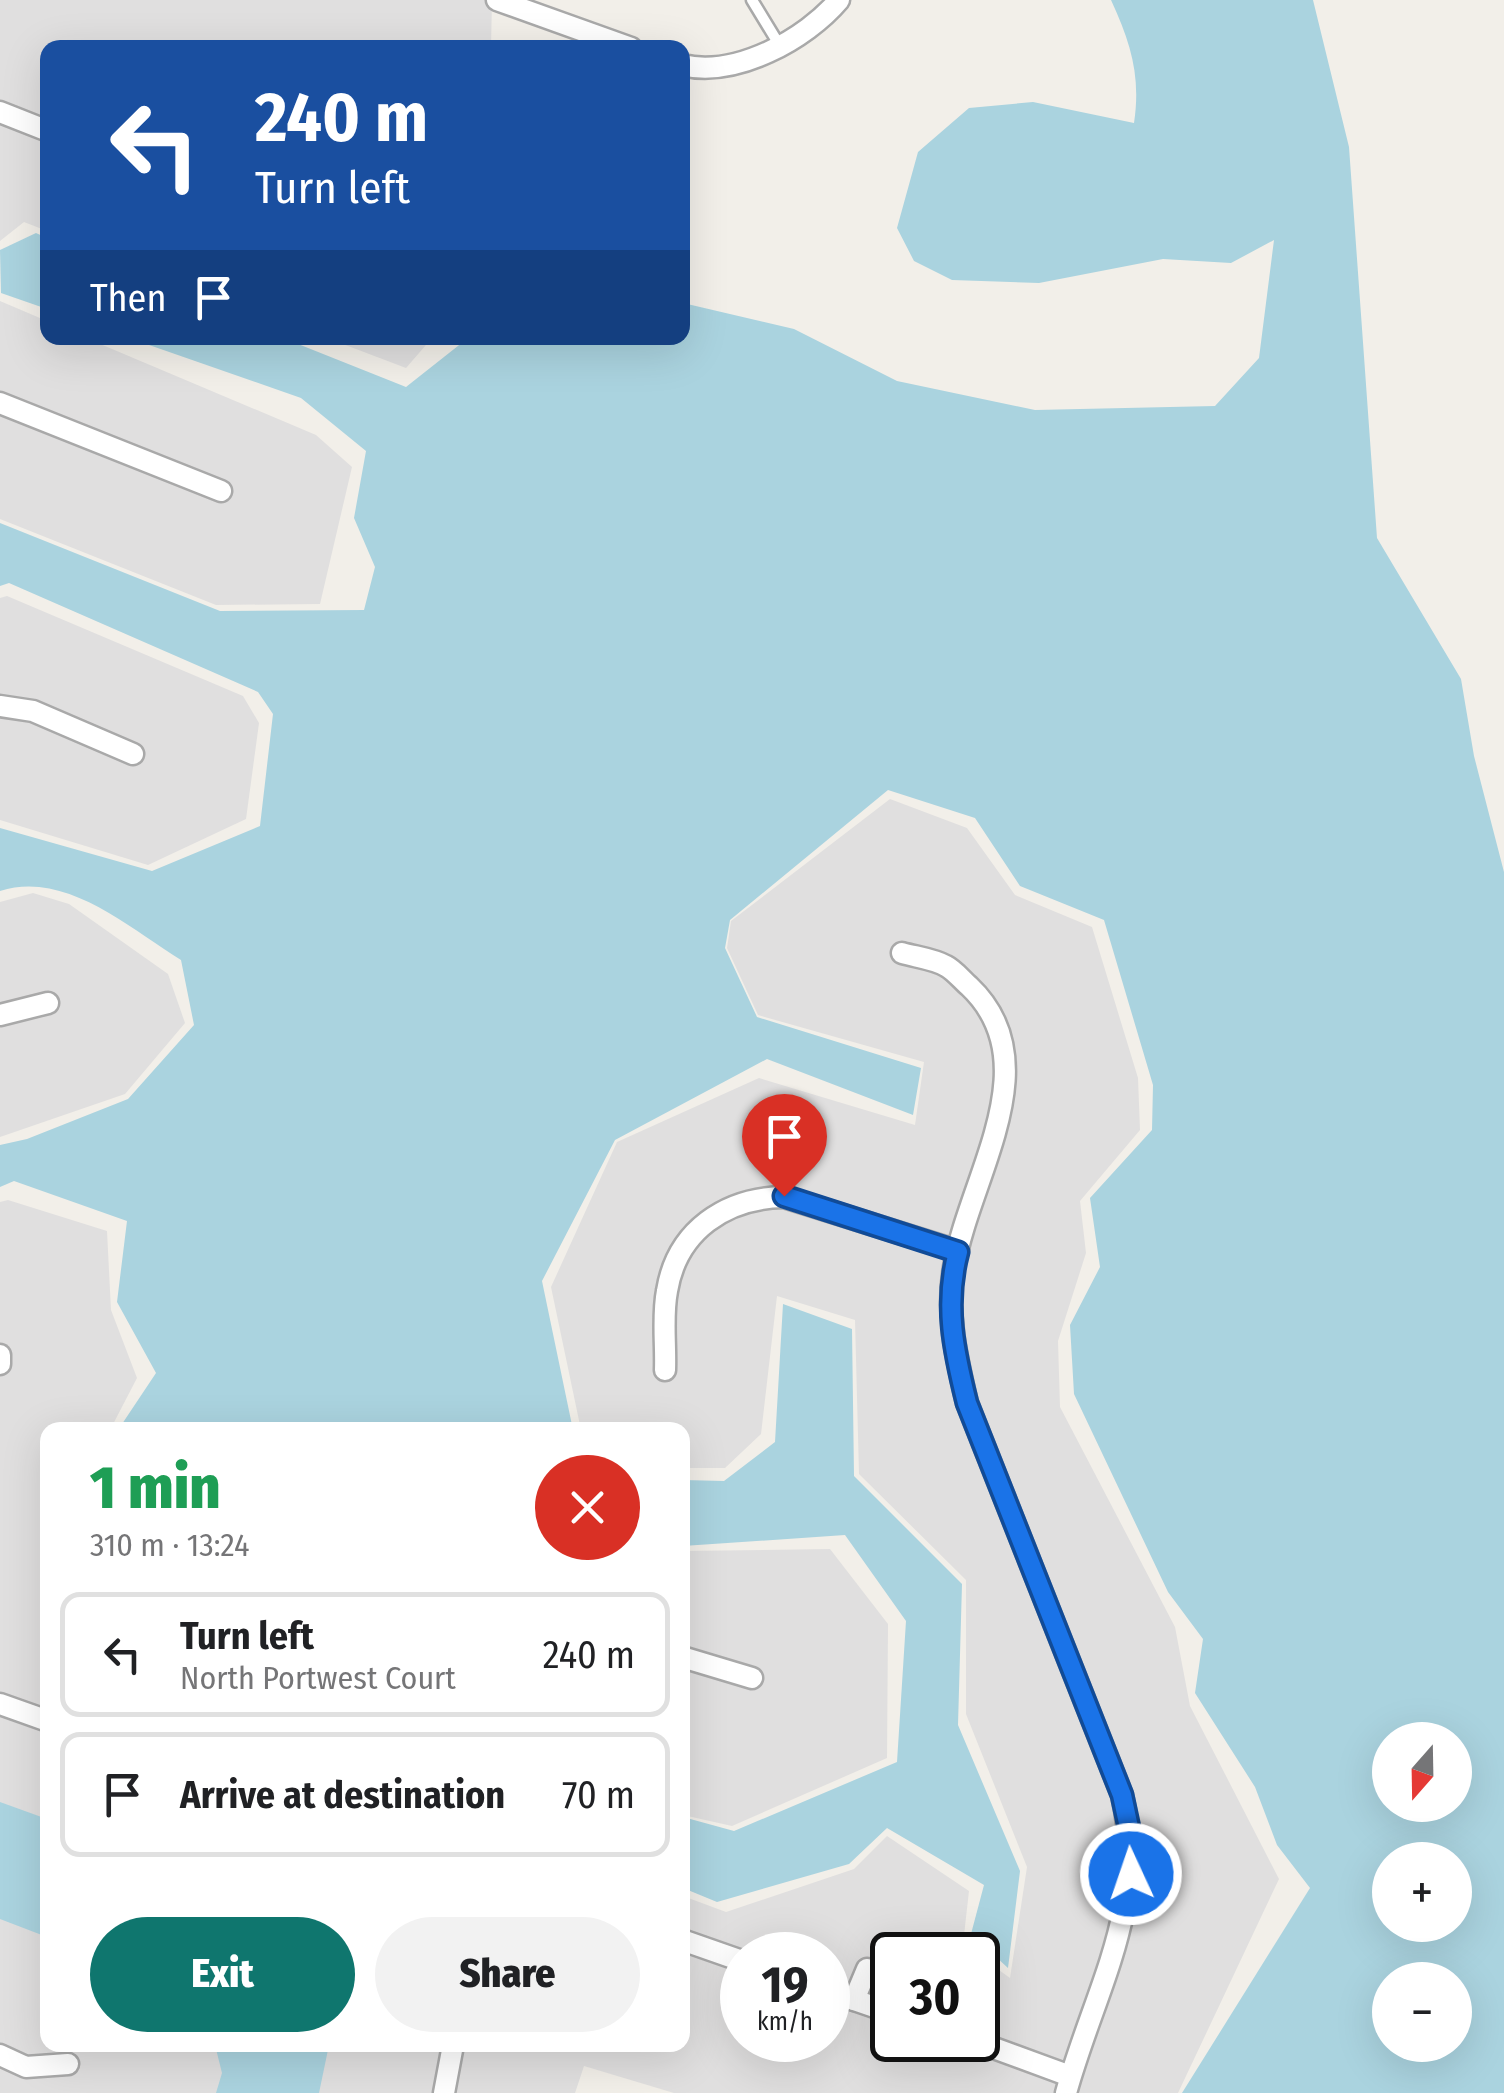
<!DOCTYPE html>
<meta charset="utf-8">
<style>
:root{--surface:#fff;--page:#f2f2f2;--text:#202124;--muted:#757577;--line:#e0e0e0;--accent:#0f766e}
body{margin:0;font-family:"Fira Sans Condensed",sans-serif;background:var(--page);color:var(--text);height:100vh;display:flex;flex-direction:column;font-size:38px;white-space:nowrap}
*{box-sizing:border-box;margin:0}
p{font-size:32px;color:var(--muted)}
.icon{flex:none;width:55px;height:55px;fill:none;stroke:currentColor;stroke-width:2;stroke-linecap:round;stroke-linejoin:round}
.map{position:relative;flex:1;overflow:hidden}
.side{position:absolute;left:40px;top:1422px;width:650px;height:630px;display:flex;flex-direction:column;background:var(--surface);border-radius:20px;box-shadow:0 10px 40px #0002}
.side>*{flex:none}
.guide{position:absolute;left:40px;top:40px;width:650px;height:305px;border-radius:20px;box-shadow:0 10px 40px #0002;background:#1a4fa0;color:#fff;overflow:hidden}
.needle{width:65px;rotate:200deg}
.fabs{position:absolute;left:1372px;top:1722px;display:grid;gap:20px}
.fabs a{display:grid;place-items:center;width:100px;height:100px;border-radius:50%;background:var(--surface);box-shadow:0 10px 40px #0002;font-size:50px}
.speed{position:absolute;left:720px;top:1932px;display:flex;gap:20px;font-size:50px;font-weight:700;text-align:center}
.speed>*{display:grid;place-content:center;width:130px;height:130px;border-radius:50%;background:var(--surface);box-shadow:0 10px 40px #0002;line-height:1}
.speed small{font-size:25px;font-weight:400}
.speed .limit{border:5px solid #111;border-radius:15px;background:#fff;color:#111}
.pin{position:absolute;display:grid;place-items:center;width:85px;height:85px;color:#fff;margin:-102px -42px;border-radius:50% 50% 50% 0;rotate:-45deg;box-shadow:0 0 10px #0007}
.pin .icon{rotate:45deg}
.me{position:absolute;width:110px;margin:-55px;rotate:357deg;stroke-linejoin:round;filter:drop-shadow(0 0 8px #0008)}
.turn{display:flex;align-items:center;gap:35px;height:210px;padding:0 50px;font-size:45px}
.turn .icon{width:130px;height:130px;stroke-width:2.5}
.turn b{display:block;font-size:70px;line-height:85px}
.then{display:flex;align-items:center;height:95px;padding:0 50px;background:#0003;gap:20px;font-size:38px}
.round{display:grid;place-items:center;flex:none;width:105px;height:105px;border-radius:52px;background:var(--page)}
.headline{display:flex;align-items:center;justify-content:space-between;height:170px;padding:0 50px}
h1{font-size:60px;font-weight:800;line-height:75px;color:#1e9e55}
.action{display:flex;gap:20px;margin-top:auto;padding:20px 50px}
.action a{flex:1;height:115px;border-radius:60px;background:var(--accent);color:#fff;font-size:40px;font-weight:800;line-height:115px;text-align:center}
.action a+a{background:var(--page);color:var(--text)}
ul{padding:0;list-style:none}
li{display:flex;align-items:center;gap:30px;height:125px;margin:0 20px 15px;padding:0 30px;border:5px solid var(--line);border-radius:20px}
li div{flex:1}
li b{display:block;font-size:38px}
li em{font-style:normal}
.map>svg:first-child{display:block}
.residential{fill:#e0dfdf;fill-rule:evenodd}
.water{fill:#aad3df;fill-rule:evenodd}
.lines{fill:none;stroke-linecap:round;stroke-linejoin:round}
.lane-casing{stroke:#a9a9a9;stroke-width:15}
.street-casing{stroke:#a9a9a9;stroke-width:25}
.lane{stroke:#fff;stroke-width:10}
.street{stroke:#fff;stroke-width:20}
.route-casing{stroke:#114b97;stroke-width:25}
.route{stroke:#1a73e8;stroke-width:18}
</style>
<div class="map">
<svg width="1504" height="2093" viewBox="0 0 1504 2093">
<rect width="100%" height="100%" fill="#f2efe9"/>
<!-- residential -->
<g class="residential">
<path d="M0,0H492L491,47L48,48L47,231L24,222L0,241Z"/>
<path d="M0,301L47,321L48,338H86L316,435L352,467L320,604L216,605L0,519Z"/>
<path d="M327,338H432L406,368Z"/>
<path d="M7,596L243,696L259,723L246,819L148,865L0,820V598Z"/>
<path d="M890,799L967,828L1015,895L1092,927L1138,1078L1140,1130L1080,1201L1086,1253L1058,1341L1060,1407L1175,1627L1190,1706L1279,1879L1178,2093H674L584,2066L575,2093H0V1202L8,1200L107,1231L111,1310L137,1378L110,1430H48V2045H682L683,1896L726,1912L854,1869L887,1836L969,1891L963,1944L1010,1978L1027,1867L966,1714V1580L859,1474L855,1320L777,1296L761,1434L725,1468H683L682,1430H581L551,1287L617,1142L759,1078L915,1125L924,1062L758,1015L727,948L731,921ZM742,1955H828V2040H742ZM892,1955H978V2040H892Z"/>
<path d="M33,893L69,904L168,974L185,1023L125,1094L0,1137V902Z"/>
<path d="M830,1549L888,1624L887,1758L732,1826L683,1815L682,1551Z"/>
</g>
<!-- water -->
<g class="water">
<path d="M1111,0H1313L1349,147L1377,538L1461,679L1474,756L1504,872V2093H1182L1310,1888L1277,1845L1255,1787L1195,1693L1203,1639L1168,1592L1074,1394L1070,1325L1100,1267L1090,1198L1152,1130L1153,1085L1104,920L1020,886L975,818L888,790L730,920L725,948L757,1017L921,1068L913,1115L767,1059L615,1140L542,1281L573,1430H118L156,1373L117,1302L127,1221L14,1181L0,1187V1145L27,1139L128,1099L194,1025L181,960C128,927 65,870 0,891V828L152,871L260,826L273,714L258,692L9,583L0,586V523L220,611L364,610L375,567L354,518L366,451L301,398L129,338H283L406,387L468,338H682L683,303L794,329L897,381L1035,410L1215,406L1259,358L1274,240L1231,263L1163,259L1039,283L952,280L914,261L897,228L918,152L969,108L1033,102L1134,123C1141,77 1131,43 1111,0ZM1455,1740V1805H1390V1740ZM1455,1860V1925H1390V1860ZM1455,1980V2045H1390V1980Z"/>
<path d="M36,233L47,238V309L1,293L0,250Z"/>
<path d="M783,1304L852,1329L854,1476L962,1584L958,1725L1020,1871L1008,1968L971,1934L984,1885L887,1828L849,1864L717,1902L683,1888V1817L734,1831L897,1762L906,1621L845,1535L683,1546V1480L724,1481L775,1442Z"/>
<path d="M0,1802L47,1819V1937L0,1919Z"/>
<path d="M215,2045H329L319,2093H216L222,2073Z"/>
</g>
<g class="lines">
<defs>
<path id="lane" d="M752,0L780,46"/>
<g id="street">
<path d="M497,0L631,48"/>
<path d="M682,65C736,78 806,39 839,0"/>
<path d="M0,112L48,131"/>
<path d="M0,403L221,491"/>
<path d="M0,706L33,711L133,754"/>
<path d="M902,953C916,957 934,959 946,966C954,970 962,980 969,986C1051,1063 969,1177 954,1267C946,1315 956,1356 967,1403L1122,1795C1148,1908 1095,1988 1066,2093"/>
<path d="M0,1015L48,1003"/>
<path d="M0,1355V1364"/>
<path d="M665,1370C666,1344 662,1316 667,1291C677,1230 726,1198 784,1197L958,1251"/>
<path d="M682,1657L752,1678"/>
<path d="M0,1704L48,1721"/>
<path d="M682,1940L742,1961"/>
<path d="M828,1991L892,2013"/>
<path d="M854,2000L867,1969"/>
<path d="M972,2040L1070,2076"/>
<path d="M0,2055L26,2067L68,2064"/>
<path d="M444,2093L453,2045"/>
</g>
</defs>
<!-- lane casing -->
<use href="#lane" class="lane-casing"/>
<!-- street casing -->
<use href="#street" class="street-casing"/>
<!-- lane -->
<use href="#lane" class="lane"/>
<!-- street -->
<use href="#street" class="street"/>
</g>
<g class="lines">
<defs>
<path id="route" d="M784,1196L958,1252C944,1305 954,1351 967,1403L1122,1795L1131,1837V1874"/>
</defs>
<!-- route casing -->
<use href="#route" class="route-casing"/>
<!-- route -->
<use href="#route" class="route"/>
</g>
</svg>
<div class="fabs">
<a><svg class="needle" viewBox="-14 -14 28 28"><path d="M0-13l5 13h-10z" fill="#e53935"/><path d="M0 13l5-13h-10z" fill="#757577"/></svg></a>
<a>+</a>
<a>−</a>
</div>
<div class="speed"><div>19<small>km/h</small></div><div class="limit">30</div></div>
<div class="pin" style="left:784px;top:1196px;background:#d93025"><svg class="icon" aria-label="arrive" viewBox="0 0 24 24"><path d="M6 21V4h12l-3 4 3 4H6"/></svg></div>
<svg class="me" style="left:1131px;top:1874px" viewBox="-20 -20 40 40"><circle r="17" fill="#1a73e8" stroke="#fff" stroke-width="3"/><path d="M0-11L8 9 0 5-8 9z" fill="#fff"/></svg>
<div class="guide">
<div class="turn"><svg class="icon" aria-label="left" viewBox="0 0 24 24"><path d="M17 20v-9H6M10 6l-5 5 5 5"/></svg><div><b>240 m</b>Turn left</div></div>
<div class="then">Then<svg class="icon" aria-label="arrive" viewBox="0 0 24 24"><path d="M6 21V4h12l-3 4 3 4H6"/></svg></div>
</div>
<section class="side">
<div class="headline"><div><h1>1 min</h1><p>310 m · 13:24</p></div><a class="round" style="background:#d93025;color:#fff"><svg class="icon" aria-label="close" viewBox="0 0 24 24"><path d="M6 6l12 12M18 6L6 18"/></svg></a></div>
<ul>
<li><svg class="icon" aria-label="left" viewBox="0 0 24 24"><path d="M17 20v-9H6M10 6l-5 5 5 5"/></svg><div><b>Turn left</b><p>North Portwest Court</p></div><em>240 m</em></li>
<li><svg class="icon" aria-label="arrive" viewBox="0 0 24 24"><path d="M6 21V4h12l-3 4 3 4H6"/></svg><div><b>Arrive at destination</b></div><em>70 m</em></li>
</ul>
<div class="action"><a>Exit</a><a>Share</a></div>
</section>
</div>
